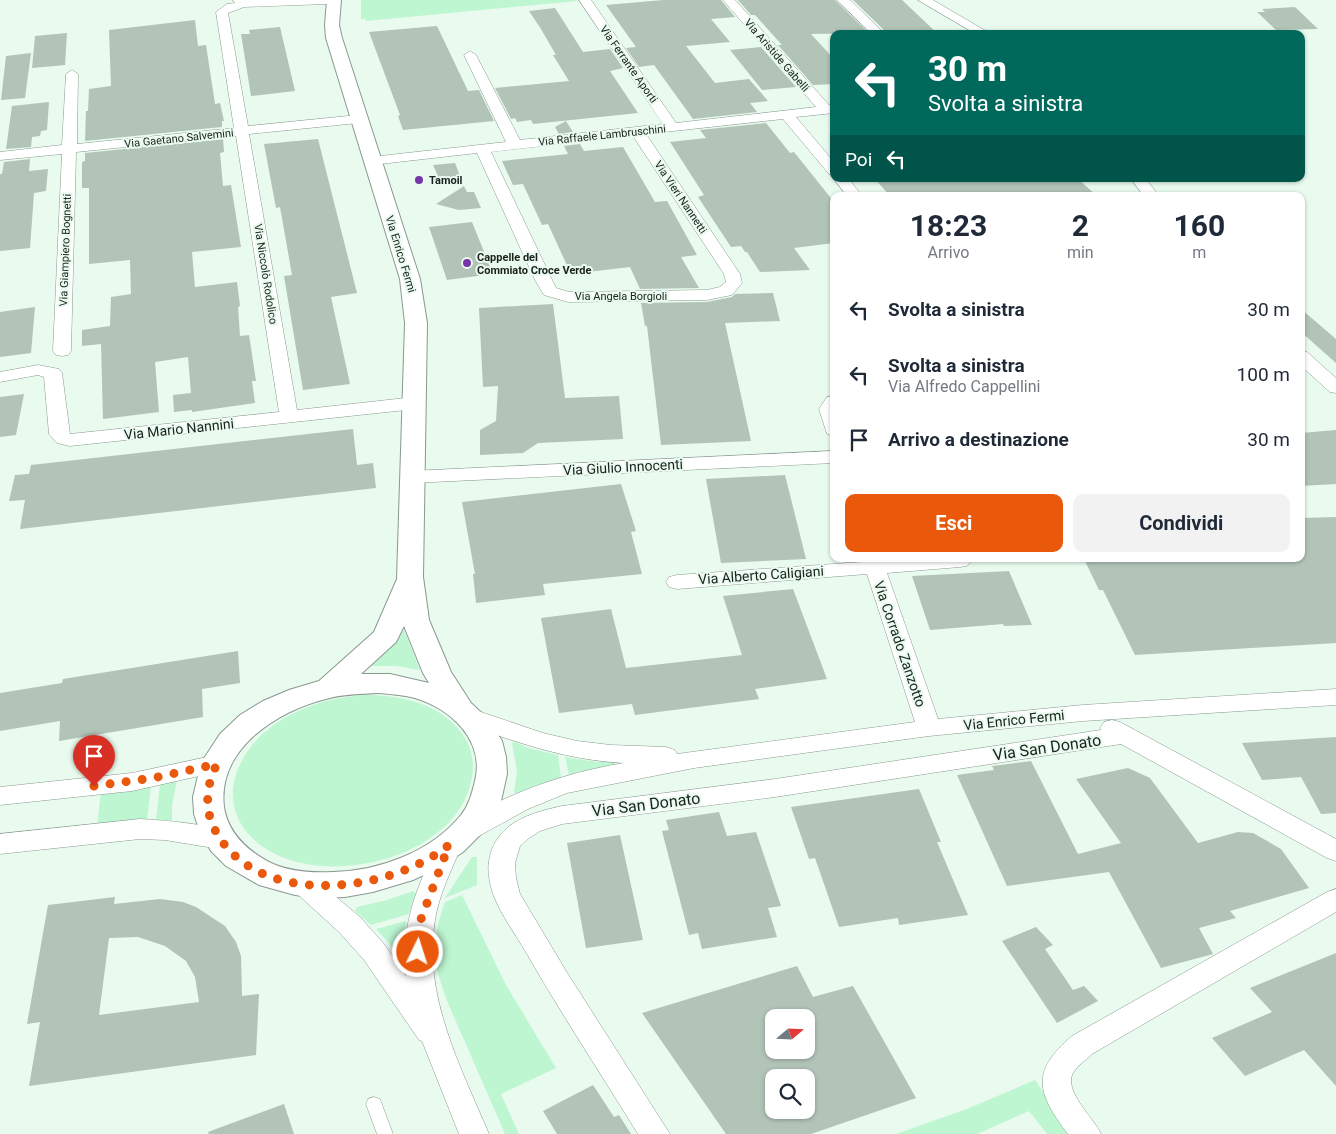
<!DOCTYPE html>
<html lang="it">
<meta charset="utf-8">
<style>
:root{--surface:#fff;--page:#f2f2f3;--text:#1f2937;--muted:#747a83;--accent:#ea580c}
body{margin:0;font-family:Roboto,sans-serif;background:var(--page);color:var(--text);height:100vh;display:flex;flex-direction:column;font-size:19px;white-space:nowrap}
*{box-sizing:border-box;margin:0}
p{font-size:16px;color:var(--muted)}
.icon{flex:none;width:28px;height:28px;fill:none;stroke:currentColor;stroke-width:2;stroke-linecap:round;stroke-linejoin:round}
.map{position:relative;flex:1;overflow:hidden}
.drawer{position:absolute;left:830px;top:192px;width:475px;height:370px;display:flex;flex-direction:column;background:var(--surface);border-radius:10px;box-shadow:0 1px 4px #0004}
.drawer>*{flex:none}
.hud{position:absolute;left:830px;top:30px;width:475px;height:152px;border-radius:10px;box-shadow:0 1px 4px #0004;background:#00695c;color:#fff;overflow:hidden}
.needle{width:32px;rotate:71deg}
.buttons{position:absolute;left:765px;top:1009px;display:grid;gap:10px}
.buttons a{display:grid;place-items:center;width:50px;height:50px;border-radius:10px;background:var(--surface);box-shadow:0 1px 4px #0004;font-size:25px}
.pin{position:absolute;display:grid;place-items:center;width:42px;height:42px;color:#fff;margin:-51px -21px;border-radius:50% 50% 50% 0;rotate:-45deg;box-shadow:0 0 5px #0007}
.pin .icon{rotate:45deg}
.me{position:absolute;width:55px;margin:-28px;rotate:4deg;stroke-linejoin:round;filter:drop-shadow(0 0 4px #0008)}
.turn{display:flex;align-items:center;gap:18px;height:105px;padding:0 15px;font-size:22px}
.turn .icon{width:65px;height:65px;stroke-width:2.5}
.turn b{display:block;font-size:35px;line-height:42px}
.then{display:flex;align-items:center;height:48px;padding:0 15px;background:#0003;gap:10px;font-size:19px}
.eta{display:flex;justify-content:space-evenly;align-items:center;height:85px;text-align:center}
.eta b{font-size:30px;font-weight:700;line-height:35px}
.primary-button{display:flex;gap:10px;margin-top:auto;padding:10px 15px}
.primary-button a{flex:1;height:58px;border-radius:10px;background:var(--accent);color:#fff;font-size:20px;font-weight:700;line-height:58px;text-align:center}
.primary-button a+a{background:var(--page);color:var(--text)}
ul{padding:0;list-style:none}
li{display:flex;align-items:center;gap:15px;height:65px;padding:0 15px}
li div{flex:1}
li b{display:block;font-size:19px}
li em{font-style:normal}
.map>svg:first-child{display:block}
.green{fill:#bef6d2}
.building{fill:#b2c3b8;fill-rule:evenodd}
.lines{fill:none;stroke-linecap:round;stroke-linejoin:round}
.service-casing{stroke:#89998f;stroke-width:1}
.minor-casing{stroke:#89998f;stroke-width:1}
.tertiary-casing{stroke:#89998f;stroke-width:2}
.service{fill:#fff;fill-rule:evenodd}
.minor{fill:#fff;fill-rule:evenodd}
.tertiary{fill:#fff;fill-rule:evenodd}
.route{stroke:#ea580c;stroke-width:9;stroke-dasharray:0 16.2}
.poi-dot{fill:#7735a9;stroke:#e9faee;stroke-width:2}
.labels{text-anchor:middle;stroke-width:4;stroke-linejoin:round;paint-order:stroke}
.far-street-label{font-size:11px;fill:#1b211d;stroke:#e9faee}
.far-poi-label{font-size:11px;font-weight:bold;fill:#1b211d;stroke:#e9faee;text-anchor:start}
.street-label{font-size:14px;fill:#1b211d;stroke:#e9faee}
.near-street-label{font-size:16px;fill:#1b211d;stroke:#e9faee}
</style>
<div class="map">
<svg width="1336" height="1134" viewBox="0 0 1336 1134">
<rect width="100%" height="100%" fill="#e9faee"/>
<!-- green -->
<g class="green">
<path d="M361,0H576L577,1L366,21L365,19H361Z"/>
<path d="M404,630L420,670L396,666H365L396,641Z"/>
<path d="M365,695C402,695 444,704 465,738C473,751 475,767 471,782C453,866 297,897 245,830C232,812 229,790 238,769C258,720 316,698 365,695Z"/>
<path d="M515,742L528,748L558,755L561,777L517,794L514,792L517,771L512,743Z"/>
<path d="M565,757L597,762H614L615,767L569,775Z"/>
<path d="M177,780L172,806V821L156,820L160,784Z"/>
<path d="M151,786L147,821L97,825L101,792Z"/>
<path d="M472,857H477V885L445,898Z"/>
<path d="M413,891L416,894L409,914L371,925L355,911L357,907L387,900Z"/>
<path d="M462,895L506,985L556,1068L501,1094L519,1134H505C492,1103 478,1073 465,1042C454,1017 441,991 436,963C433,943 438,921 445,902Z"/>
<path d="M406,921L402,950L396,951L376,929Z"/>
<path d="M1035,1080L1071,1134H1047L1029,1111L977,1134H896L967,1109Z"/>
</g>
<!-- building -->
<g class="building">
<path d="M663,0H721L735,17L711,19L730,42L686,46L715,83L749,79L768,101L750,103L757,112L693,119L654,65L639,67L626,48L636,47L606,5Z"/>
<path d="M738,0H835L869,33L811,34L834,59V84L813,85L778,45H782L755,15H751Z"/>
<path d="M853,0H902L938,34H916L910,30L886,32Z"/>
<path d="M1295,7L1318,29L1276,30L1257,12H1265L1262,9Z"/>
<path d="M555,8L583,52L610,49L623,68L610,71L638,113L533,124L531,120L517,122L515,118L511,119L495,88L569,81L553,55H556L541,29L529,11Z"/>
<path d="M195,20L198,46L206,45L215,104L220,103L224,121H222V127L85,141L86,111H88L89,89L111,86L109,30Z"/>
<path d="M437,26L468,91L479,90L494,121L403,130L398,116L400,115L369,32Z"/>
<path d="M280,27L295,91L251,96L241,34H250L249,30Z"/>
<path d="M67,33L65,65L32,68L35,36Z"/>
<path d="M761,47L796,87L762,90L730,50Z"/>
<path d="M31,53L25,98L1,100L6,56Z"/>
<path d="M49,102L47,130L41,131L40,136L32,137L31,147L6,149L12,106Z"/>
<path d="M566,121L573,132L559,134L555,127Z"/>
<path d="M766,123L790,153L794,152L834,202V243L794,248L810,270L760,272L747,252H745L741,246L731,247L698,197L704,195L670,142L706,138L700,130Z"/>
<path d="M223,139L224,152L220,153L223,186L231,185L241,247L192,252L195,287L237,282L240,306L238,307L240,336L249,335L256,381H252L255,403L192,412V410L174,412L173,395L191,393L188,357L155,362L159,412L103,419L101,344L82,346V330L110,326L111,297L131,294L130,260L89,264V188H82V162L85,161V153Z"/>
<path d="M318,139L357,293L331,297L350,384L303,390L284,276L292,275L280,207L276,208L264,144Z"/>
<path d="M580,144L584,151L623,147L655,202L667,201L697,255L681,257L699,288L640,289L630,267L571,274L548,224L542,225L523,184L513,185L502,161L568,154L564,146Z"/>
<path d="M30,159L29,171L48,169L46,191L34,193L30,248L0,251V174H2L4,162Z"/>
<path d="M455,163L462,181L441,183L433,165Z"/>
<path d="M875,179H1078L1097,196H890Z"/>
<path d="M464,186L467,192H474L481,208L459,210L436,204Z"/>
<path d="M472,222L493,274L447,280L429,227Z"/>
<path d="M773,293L780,321L725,323L751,441L661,445L647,326H645L641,303L707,302L732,297L735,294Z"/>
<path d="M553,304L565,398L619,396L623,439L538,443L523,453L480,455V430L496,421L498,386L483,387L479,308Z"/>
<path d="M35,307L31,353L0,357V312Z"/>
<path d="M1301,309L1336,339V363L1301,332Z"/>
<path d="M24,394L16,435L0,437V397Z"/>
<path d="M353,429L357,465L373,463L376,488L20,529L25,500L9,501L15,475L29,474L31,465Z"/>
<path d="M1336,430V484L1301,486V433Z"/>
<path d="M785,475L806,559L721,563L706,479Z"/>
<path d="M621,484L636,531L631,532L642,574L543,584L545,595L476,603L473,574H475L462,502Z"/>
<path d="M1336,517V643L1135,655L1103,590H1099L1084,559H1301V518Z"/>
<path d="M1009,571L1032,625L1004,626L1003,624L930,630L912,576Z"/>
<path d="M793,589L827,679L755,689L759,699L635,715L632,704L559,713L541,618L611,609L626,668L742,655L723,596Z"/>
<path d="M238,651L240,683L202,689L203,717L59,741L60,721L0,731V693L62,683L63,679Z"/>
<path d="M1336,737V813L1321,814L1301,777L1262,780L1242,743Z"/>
<path d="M1031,761L1078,854L1121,843L1076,779L1128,768L1150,778L1198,843L1238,832L1253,833L1281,849L1309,888L1230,911L1236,918L1199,928L1213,954L1161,968L1109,872L1007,886L957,775L994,770L992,766Z"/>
<path d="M919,789L941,842H937L968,915L899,925L898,918L839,927L815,858L809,859L791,807Z"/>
<path d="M719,812L727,836L756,832L781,906L768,908L777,937L702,949L698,933L689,935L662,831L669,830L666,820Z"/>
<path d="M620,835L643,940L586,948L567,843Z"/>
<path d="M115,897L114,904L160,899L183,902L196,907L225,926L236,942L241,956L242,996L259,994L256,1055L29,1086L40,1022L27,1024L48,905ZM138,937L165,946L186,961L195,977L199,1002L99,1015L109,938Z"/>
<path d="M1036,927L1053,945L1045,949L1073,990L1084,986L1098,1001L1057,1023L1002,941Z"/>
<path d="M1336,953V1086L1304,1050L1245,1076L1212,1038L1272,1012L1250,988Z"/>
<path d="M797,966L813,997L853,986L916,1098L811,1134H726L642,1013ZM774,1018H806V1050H774ZM774,1078H806V1110H774Z"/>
<path d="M593,1085L614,1117L619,1115L631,1134H557L543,1111Z"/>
<path d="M284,1104L294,1134H209L208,1132Z"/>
</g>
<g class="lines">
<defs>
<path id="service" d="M374,1097L380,1099L393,1134H377L366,1104L368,1099Z"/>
<g id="minor">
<path d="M233,0H332L326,4L244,7L228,13L248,126L358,115L365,119L358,123L249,134L297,410L415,397L422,399L424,403L422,407L415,409L70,446L57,443L49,434L44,377L38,375L0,382V372L38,365L59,369L62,373L70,434L279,412L236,136L76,152L71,351L68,355L62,356L56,355L53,351L62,154L0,160V152L62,145L66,74L72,70L78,74L77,144L234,128L216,12L227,4L235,3Z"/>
<path d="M579,0H591L676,123L816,107L723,0H735L829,105H834V113L796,117L834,162V175L829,174L783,119L646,134L740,274L742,283L732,295L707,300L568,302L544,295L535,280L477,153L371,165L366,164L364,161L366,158L371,157L506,142L464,55L470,51L476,55L520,140L663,124ZM633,136L724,274L726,282L720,287L707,290L569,292L556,288L491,152Z"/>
<path d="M837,0H850L885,34H872Z"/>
<path d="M918,0H933L991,34H976Z"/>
<path d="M834,179H849L862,196H847Z"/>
<path d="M1131,179H1146L1159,196H1144Z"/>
<path d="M1301,351L1307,352L1336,378V393L1330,392L1301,366Z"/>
<path d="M834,396V436L827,434L819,409L827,397Z"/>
<path d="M834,451V463L412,483L405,481L402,477L405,473L412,471Z"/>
<path d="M862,559H969L971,561L967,566L960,567L887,573L938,719L1083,705L1336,689V705L1083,721L929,736L694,768L567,793L528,809L477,837L468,840L459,837L455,830L459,823C511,792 564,773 624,763C565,760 512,741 458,721L454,715L458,709L466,707L543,733L577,741L611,745L666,747L675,750L677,754L915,722L867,574L677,589L669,587L666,582L669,577L677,575L862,562Z"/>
<path d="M1112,720L1120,722L1336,839V861L1327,858L1121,744L775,797L562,824L540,831L529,838L520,846L515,863L516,878L520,894L566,971L670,1134H638C601,1074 562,1015 527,954C516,935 501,915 493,894C490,884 487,871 489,861C495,823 530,813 562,806L775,779L1101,730L1100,728L1104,722Z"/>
<path d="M217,755L226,758L229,764L226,770L132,791L0,805V787L132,773Z"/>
<path d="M140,819C169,821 201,823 229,832L233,839L229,846L220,849L165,840L140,839L0,854V834Z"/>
<path d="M449,835L458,838L462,845C452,869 439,894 435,920C422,994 461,1068 489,1134H459L422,1041L419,1040L364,960L340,933L293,890L289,883L293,876L302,873L311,876L360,917L384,944L406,976C401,923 416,892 436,845L440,838Z"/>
<path d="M1336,889V912L1092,1054C1086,1060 1078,1065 1073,1073C1063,1091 1094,1118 1101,1134H1068C1037,1093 1030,1072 1072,1036L1327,892Z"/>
</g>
<path id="tertiary" d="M327,0H341L339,25L342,38L420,279L427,323L423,577L429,620L451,672L471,703L489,720L502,741L506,757L507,774L501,801L483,832L463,852L439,868L413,880L373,892L345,897L319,898L295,895L259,885L226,866L211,851L199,829L194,814L193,797L201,763L220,734L240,715L263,701L289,690L319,681L374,632L397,579L405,323L400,279L326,38L325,25ZM404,626L423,673L429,683L390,674H361L396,642ZM378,693C390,694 403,695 415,698C451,709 485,740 475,781C472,793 469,805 461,815C431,852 379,871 333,872C311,873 287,872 267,861C246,849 228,833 224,807C217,749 277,711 326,699C343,694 360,694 378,693Z"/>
</defs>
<!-- service casing -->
<use href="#service" class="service-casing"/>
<!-- minor casing -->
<use href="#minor" class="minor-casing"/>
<!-- tertiary casing -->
<use href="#tertiary" class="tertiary-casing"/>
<!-- service -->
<use href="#service" class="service"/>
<!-- minor -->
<use href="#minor" class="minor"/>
<!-- tertiary -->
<use href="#tertiary" class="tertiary"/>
</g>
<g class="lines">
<!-- route -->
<path class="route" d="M94,786L153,778L217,764C206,785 204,809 215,830C257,910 390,893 449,845L421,919L418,952"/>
</g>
<!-- markers -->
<g class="poi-dot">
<circle cx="419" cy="180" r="5"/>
<circle cx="467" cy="263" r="5"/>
</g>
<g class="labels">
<!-- far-street labels -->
<g class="far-street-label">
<text transform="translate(777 55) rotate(49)" y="4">Via Aristide Gabelli</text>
<text transform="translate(629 64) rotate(55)" y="4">Via Ferrante Aporti</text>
<text transform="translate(602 135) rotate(-6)" y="4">Via Raffaele Lambruschini</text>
<text transform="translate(179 138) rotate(-6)" y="4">Via Gaetano Salvemini</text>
<text transform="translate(681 197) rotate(56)" y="4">Via Vieri Nannetti</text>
<text transform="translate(65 250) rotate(-88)" y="4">Via Giampiero Bognetti</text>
<text transform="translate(401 254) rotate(73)" y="4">Via Enrico Fermi</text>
<text transform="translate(266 274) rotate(81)" y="4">Via Niccolò Rodolico</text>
<text x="621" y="300">Via Angela Borgioli</text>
</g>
<!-- far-poi labels -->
<g class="far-poi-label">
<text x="429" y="184">Tamoil</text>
<text x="477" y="261">Cappelle del<tspan x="477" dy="13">Commiato Croce Verde</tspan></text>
</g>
<!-- street labels -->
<g class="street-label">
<text transform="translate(179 429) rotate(-6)" y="5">Via Mario Nannini</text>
<text transform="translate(623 467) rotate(-3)" y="5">Via Giulio Innocenti</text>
<text transform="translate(761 575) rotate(-4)" y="5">Via Alberto Caligiani</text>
<text transform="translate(900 644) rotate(71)" y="5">Via Corrado Zanzotto</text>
<text transform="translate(1014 720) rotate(-6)" y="5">Via Enrico Fermi</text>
</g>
<!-- near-street labels -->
<g class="near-street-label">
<text transform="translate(1047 747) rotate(-8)" y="6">Via San Donato</text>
<text transform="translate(646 804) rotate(-7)" y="6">Via San Donato</text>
</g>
</g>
</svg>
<div class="buttons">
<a><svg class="needle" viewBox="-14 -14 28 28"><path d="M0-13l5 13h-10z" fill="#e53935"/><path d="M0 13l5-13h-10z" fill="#747a83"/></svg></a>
<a><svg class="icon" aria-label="search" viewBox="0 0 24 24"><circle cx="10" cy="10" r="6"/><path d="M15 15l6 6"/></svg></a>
</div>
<div class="pin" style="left:94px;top:786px;background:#d93025"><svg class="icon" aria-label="arrive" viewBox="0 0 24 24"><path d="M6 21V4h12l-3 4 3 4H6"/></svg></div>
<svg class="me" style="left:418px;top:952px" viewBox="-20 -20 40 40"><circle r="17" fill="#ea580c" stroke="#fff" stroke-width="3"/><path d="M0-11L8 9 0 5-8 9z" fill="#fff"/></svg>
<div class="hud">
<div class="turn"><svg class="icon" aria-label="left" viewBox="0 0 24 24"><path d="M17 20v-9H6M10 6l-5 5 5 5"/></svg><div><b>30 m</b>Svolta a sinistra</div></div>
<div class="then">Poi<svg class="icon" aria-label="left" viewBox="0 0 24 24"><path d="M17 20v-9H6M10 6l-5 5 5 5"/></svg></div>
</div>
<section class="drawer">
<div class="eta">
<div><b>18:23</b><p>Arrivo</p></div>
<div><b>2</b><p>min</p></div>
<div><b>160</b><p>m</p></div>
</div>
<ul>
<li><svg class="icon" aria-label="left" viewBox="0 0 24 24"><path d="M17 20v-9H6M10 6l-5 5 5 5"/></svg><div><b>Svolta a sinistra</b></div><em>30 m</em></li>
<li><svg class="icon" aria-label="left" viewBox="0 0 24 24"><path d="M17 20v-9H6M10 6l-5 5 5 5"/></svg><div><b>Svolta a sinistra</b><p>Via Alfredo Cappellini</p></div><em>100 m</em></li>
<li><svg class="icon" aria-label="arrive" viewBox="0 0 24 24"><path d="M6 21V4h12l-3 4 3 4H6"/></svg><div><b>Arrivo a destinazione</b></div><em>30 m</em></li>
</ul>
<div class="primary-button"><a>Esci</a><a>Condividi</a></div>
</section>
</div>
